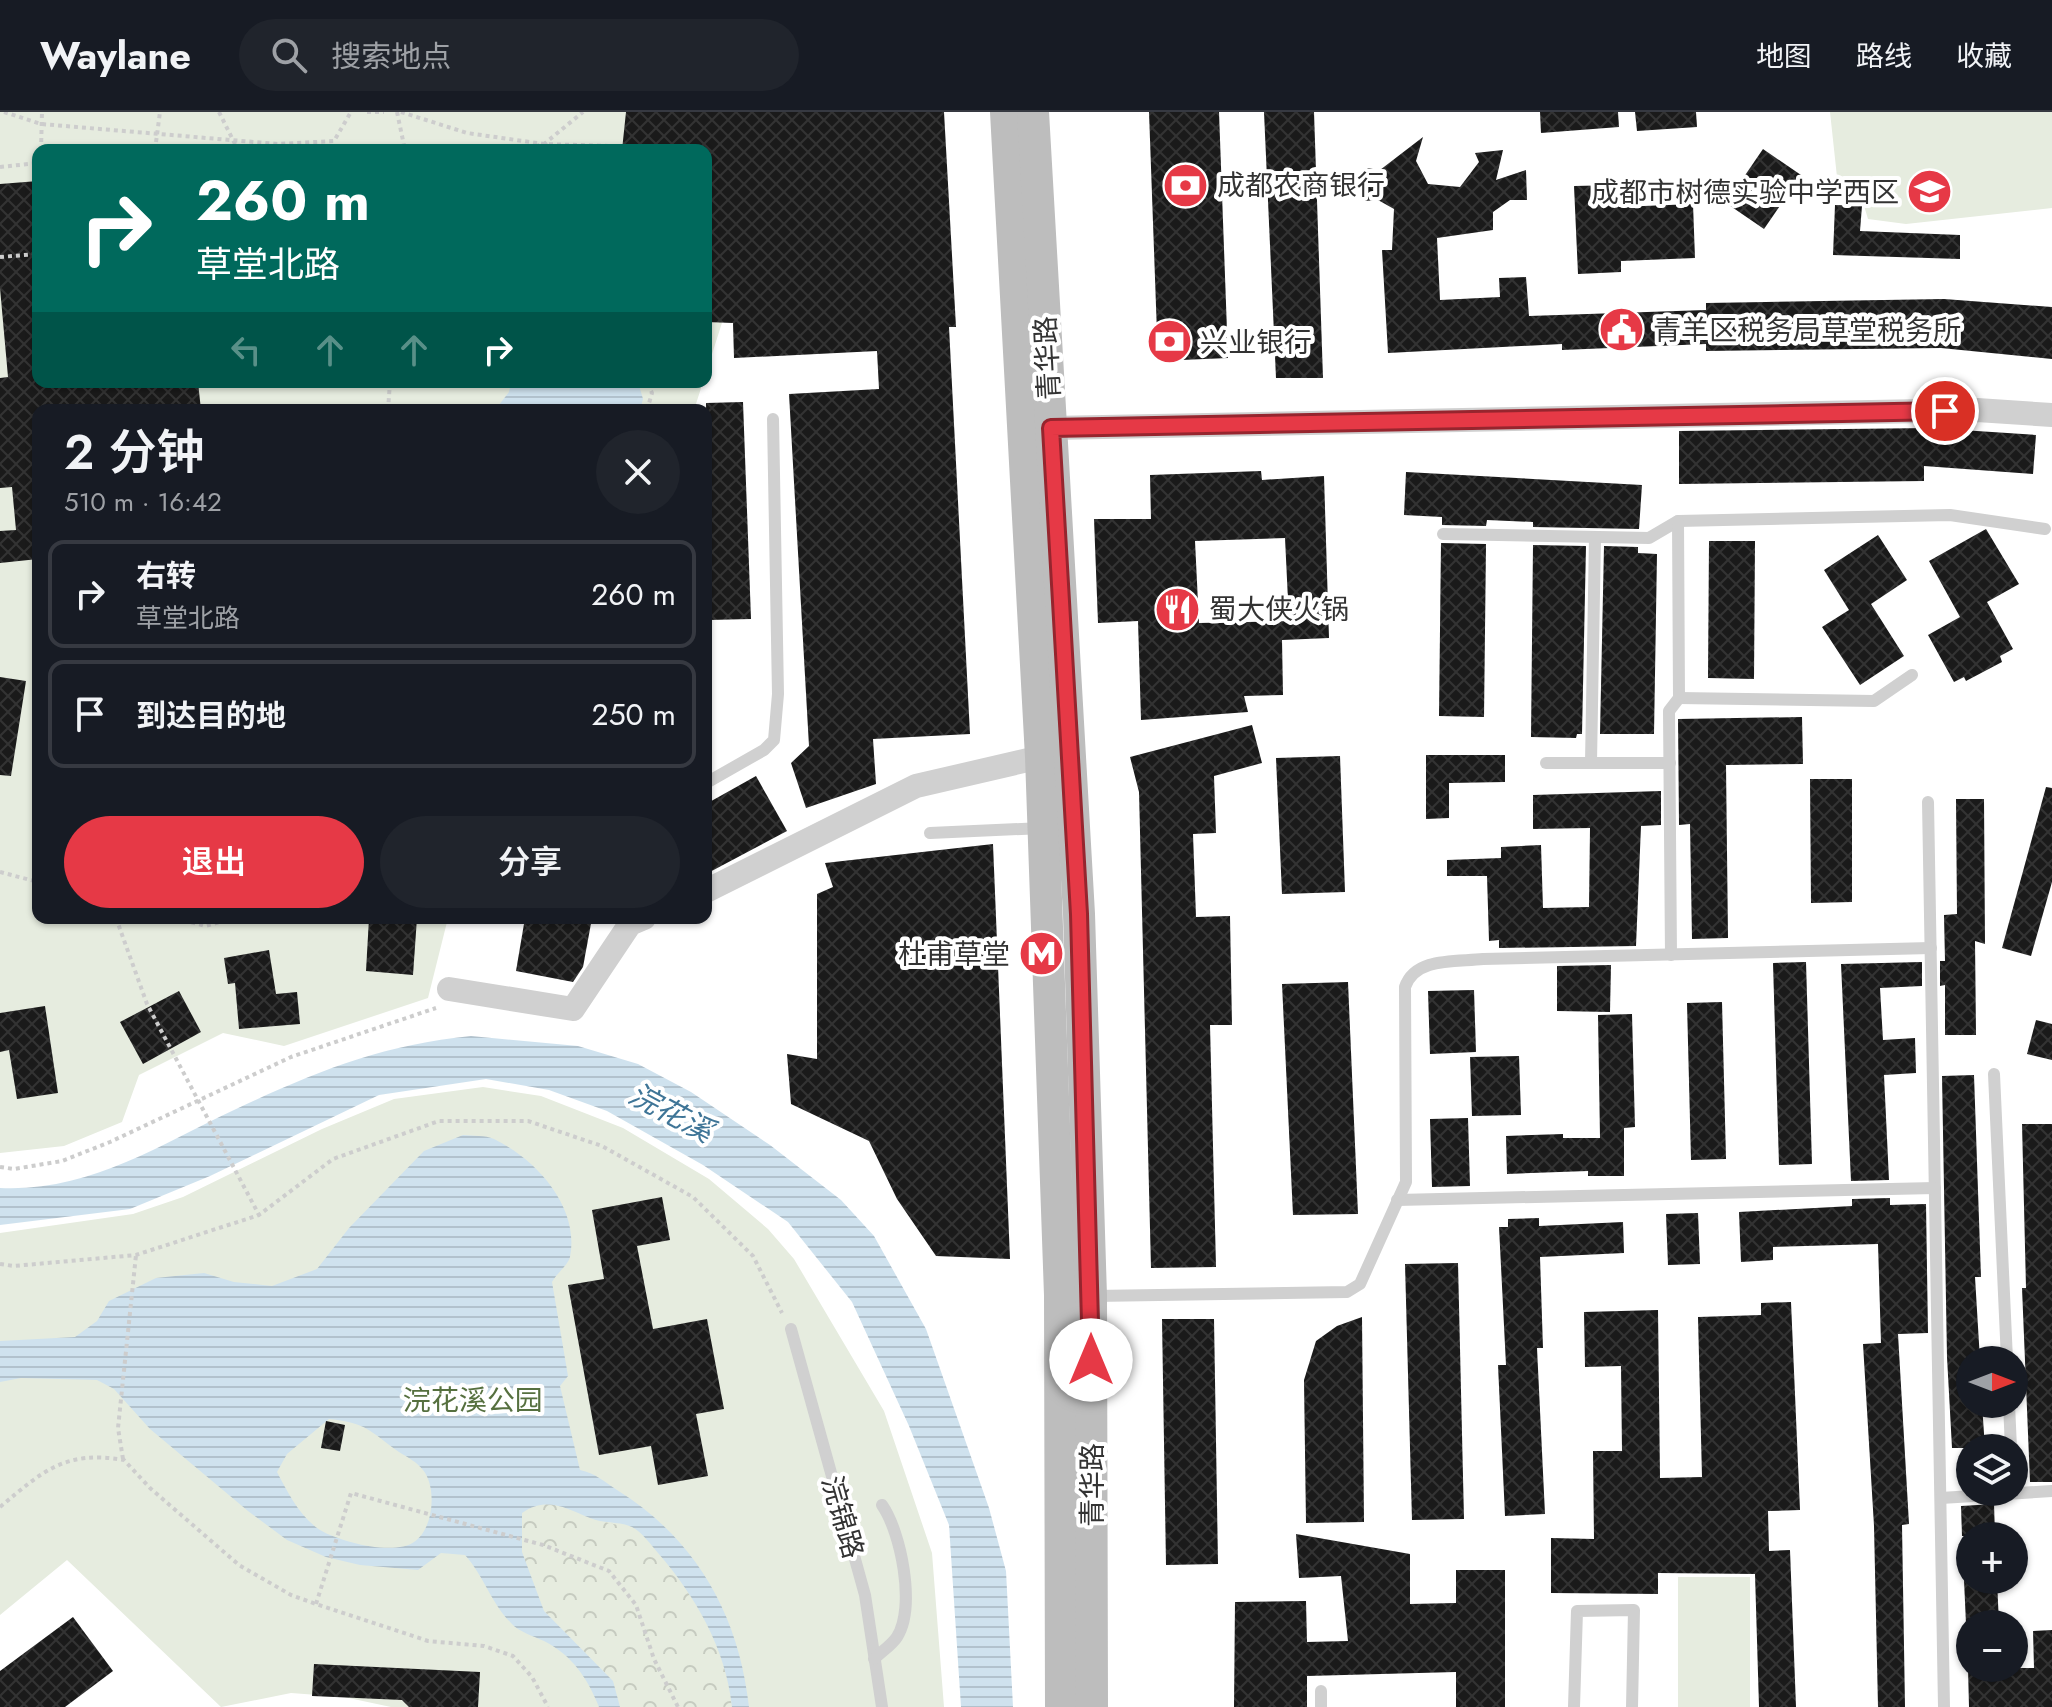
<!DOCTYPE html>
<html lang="zh">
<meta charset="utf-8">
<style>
:root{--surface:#171b24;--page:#20242c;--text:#f1f3f6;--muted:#9ea1a6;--line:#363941;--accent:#e63946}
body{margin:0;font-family:Jost,"Noto Sans SC",sans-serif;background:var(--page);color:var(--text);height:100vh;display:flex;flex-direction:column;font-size:30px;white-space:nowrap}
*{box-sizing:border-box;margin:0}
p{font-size:26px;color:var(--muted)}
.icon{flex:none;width:44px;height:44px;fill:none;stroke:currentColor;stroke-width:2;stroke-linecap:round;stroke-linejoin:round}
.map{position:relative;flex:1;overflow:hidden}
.side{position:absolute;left:32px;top:292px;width:680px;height:520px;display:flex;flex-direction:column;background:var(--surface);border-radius:16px;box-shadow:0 2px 6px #0004}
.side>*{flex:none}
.hud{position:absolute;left:32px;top:32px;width:680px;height:244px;border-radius:16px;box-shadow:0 2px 6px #0004;background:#00695c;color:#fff;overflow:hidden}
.needle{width:52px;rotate:90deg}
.buttons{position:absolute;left:1956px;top:1234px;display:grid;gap:16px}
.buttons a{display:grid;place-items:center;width:72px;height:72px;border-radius:50%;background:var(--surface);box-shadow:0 2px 6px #0004;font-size:40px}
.pin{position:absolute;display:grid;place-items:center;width:68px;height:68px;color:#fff;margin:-34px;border:4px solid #fff;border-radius:50%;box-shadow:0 2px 8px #0007}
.me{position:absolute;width:88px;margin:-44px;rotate:0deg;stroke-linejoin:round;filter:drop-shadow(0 0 6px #0008)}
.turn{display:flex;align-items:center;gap:28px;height:168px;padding:0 32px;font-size:36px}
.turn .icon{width:104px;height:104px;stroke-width:2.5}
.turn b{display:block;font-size:56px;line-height:68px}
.lanes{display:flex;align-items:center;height:76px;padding:0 32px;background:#0003;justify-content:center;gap:40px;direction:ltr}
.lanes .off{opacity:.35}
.round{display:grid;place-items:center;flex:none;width:84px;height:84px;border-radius:42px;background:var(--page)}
.overview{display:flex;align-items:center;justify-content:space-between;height:136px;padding:0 32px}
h1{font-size:48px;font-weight:600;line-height:60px}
.action{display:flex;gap:16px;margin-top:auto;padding:16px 32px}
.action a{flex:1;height:92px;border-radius:48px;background:var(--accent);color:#fff;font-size:32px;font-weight:600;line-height:92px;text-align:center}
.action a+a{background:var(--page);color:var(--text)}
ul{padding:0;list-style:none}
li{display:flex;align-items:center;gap:24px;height:108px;margin:0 16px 12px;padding:0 16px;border:4px solid var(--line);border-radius:16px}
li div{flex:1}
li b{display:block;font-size:30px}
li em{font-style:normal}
header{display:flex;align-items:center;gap:48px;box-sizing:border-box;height:112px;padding:0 40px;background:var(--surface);border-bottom:2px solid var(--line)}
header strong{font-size:38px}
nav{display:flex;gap:44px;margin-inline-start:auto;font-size:28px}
.search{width:560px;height:72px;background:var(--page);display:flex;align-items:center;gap:20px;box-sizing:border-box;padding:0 28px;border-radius:44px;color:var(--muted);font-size:30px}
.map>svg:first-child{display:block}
.green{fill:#e6ecdf}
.forest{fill:url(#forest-crowns)}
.water{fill:url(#water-rules);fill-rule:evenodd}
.building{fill:url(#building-cross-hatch);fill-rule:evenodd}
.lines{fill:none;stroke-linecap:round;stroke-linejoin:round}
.path{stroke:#cdcdcd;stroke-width:4;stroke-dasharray:4 4;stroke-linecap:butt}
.lane{stroke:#d0d0d0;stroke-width:12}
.street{stroke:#d0d0d0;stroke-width:24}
.secondary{stroke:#bdbdbd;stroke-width:32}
.route-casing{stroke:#96252e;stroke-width:20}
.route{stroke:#e63946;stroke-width:14}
.labels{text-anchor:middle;stroke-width:8;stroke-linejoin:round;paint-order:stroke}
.poi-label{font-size:28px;fill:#333;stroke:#fff;text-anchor:start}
.street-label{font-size:28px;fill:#333;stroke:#fff}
.park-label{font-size:28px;fill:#56703f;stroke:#fff}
.water-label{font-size:30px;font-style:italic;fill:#3f7597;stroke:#fff}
</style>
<header>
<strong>Waylane</strong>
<div class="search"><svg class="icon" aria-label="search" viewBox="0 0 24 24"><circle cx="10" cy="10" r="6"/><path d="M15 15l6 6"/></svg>搜索地点</div>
<nav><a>地图</a><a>路线</a><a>收藏</a></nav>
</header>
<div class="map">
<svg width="2052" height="1595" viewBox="0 0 2052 1595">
<defs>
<pattern id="forest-crowns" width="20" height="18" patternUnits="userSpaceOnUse" patternTransform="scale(2)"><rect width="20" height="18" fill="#e6ecdf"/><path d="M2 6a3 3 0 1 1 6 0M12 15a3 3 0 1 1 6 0" fill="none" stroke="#c6cbc0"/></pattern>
<pattern id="water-rules" width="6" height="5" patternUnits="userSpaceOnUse" patternTransform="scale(2)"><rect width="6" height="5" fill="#cfe2ee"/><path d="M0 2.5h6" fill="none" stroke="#b2c2cd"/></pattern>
<pattern id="building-cross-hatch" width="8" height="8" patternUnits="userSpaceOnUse" patternTransform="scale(2)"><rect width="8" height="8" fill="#1a1a1a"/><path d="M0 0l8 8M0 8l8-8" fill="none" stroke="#333"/></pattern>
</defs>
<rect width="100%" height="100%" fill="#fff"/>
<!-- green -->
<g class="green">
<path d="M0,0H718L734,173L706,261V38H38V270H703L694,298H38V806H448L428,886L284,934L223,921L139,963L122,1010L64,1034L0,1041Z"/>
<path d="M1830,0H2052V96L1906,112L1868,107L1862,87L1837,65Z"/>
<path d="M483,975L541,984L623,1016L709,1067L768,1117L794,1147L884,1299L932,1441L944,1595H391L344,1585L291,1581L221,1595L67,1448L0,1503V1121L133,1102L183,1085L322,1017L394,987Z"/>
<rect x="1678" y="1465" width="72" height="130"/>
</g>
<!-- forest -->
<path class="forest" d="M535,1392H559L595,1408L636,1417L678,1465L698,1496L725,1553L732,1595H620L613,1569L544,1499C542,1489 539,1485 534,1476C522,1452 521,1427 522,1401Z"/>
<!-- water -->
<g class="water">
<path d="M511,270H638L643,287L640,298H495L509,280Z"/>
<path d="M471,924L578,934L638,952L691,980L770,1033L841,1088L874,1124L926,1217L989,1396L1006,1459L1013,1595H961L949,1413L909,1314L852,1190L788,1110L703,1053L607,999L549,978L486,967L379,983L210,1064L130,1097L0,1113V1076C89,1080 157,1034 234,998C315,960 381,933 471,924Z"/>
<path d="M463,1023C473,1024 485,1023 494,1027C536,1047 580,1095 570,1145C568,1153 557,1161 552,1170L568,1264L560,1274L580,1358C595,1361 605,1370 617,1378C696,1427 739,1503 749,1595H732C726,1537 696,1485 658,1441C651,1433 642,1420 632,1415C619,1409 604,1412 590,1406C566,1396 546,1384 522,1401V1440L544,1499L613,1569L620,1595H599C588,1567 572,1543 544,1529C533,1524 519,1520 511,1511C491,1491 484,1464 465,1443L441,1441L418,1458L360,1453L326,1445L287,1428L248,1399L150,1317L114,1277L97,1268L21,1266L0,1270V1229L75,1225L97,1209L109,1189L156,1166L204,1161L234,1170L272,1174L317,1157L349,1116L424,1039ZM329,1307C368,1311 369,1319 399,1340C407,1345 417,1350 423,1358C437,1375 434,1417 414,1430C394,1444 340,1430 320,1418C300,1405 288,1381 277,1360L287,1342Z"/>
</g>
<!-- building -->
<g class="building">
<path d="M626,0H944L956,215H949L970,622L873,627L876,672L806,696L791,651L809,634L789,282L879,277L877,239L734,246L733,211L706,210V38H622Z"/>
<path d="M1149,0H1219L1228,246L1158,249Z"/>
<path d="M1264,0H1314L1323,266H1276Z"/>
<path d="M1540,0H1618L1619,15L1541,21Z"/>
<path d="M1635,0H1696L1697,15L1637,19Z"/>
<path d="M1423,25L1416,49L1428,72L1460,75L1479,50L1475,41L1503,38L1496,68L1526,58L1527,88H1510L1493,100V118L1437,126L1440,188L1500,185L1499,166L1526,165L1529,204L1706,198V191L1944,187L2052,195V247L1941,236L1706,239V232L1562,238V232L1388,241L1382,138H1392L1394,97L1378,88L1365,89L1366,56L1380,58Z"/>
<path d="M1763,37L1801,63L1764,117L1726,91Z"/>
<path d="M38,69V270H198L201,298H38V447L0,451V419L16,418L12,375L0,376V266L8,265L0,176V72Z"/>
<path d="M1618,73L1619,95L1693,92L1695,146L1621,149V160L1578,162L1574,74Z"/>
<path d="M1835,93L1862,94L1860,119L1960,123V147L1833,143Z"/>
<path d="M743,290L751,507L709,508L706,291Z"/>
<path d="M1931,316L2036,323L2033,362L1924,354V369L1679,372V319Z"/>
<path d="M1261,359L1262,368L1324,364L1329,526L1282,528L1283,583L1244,584L1248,600L1141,608L1138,509L1098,511L1094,407H1151L1150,363ZM1285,426L1289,509L1199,511L1195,429Z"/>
<path d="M1406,360L1642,373L1639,417L1533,415V410L1487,408L1486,414L1442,413V405L1404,403Z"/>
<path d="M1986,417L2019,472L1987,490L2013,537L2000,544L2002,550L1966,569L1964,565L1954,570L1928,523L1960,505L1929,449Z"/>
<path d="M1878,423L1907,468L1871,492L1904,544L1860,573L1822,515L1849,498L1824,458Z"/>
<path d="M1709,429H1755L1754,567L1708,566Z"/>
<path d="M1441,431L1486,432L1484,605L1439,604Z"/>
<path d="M1533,433L1586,434L1582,622H1577L1576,626L1531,625Z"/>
<path d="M1604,434L1638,435V441L1657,442L1654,622H1600Z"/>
<path d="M0,565L26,569L11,664L0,663Z"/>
<path d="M1802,605L1803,652L1726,653L1728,826L1692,827L1690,712L1679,713L1678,607Z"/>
<path d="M1252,613L1262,651L1214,664L1216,721L1193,722L1196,805L1230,804L1232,913H1210L1216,1155L1151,1156L1139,680L1130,645Z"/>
<path d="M1426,643H1505V670L1449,671V706L1426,707Z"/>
<path d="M1340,644L1345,780L1282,782L1276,646Z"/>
<path d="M756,664L787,719L706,762V692Z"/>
<path d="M1810,667H1852V790L1811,791Z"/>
<path d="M2046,675L2052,676V770L2031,844L2002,836Z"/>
<path d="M1661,679V713L1641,714L1636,834L1499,836V828L1489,829L1487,764H1447V748L1501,746V735L1541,733L1543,796L1589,795L1590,716L1533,717V683Z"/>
<path d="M1956,687H1984L1985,832L1975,829L1976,923H1945V873L1940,874V849H1945L1944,803L1957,802Z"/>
<path d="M993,732L1010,1147L936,1144L897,1087L869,1029L791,992L787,942L817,947V782L833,775L825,751Z"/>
<path d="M369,806H417L413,863L366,859Z"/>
<path d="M525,806H592L583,855L573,870L516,859Z"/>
<path d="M269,838L276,882L297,880L300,912L239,917L235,871L228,872L224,846Z"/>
<path d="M1806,850L1812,1052L1779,1053L1773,851Z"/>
<path d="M1922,850V874L1880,876L1883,928L1915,926L1916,961L1884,963L1889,1068L1851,1069L1841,852Z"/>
<path d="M1611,853L1610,900L1557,899V854Z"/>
<path d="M1348,870L1358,1102L1293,1103L1282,872Z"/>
<path d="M1474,878L1476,940L1430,942L1428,879Z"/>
<path d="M179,879L201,920L143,952L120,910Z"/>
<path d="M1722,890L1726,1047L1691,1048L1687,891Z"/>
<path d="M45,894L58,981L17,987L9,938L0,940V901Z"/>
<path d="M1632,902L1635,1015L1624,1016V1064H1588V1059L1507,1062L1506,1024L1563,1022V1026H1600L1598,903Z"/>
<path d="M2036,908L2052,912V948L2027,942Z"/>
<path d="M1519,944L1521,1003L1472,1004L1470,945Z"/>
<path d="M1974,963L1981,1165H1975L1980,1248H1970V1292H1982L1985,1336H1952L1947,1245L1942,964Z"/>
<path d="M1468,1006L1470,1074L1432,1075L1430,1007Z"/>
<path d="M2022,1012H2052V1370H2030L2022,1176H2026Z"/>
<path d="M662,1085L670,1128L637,1134L653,1217L707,1207L724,1297L696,1302L708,1364L658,1373L651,1334L599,1343L568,1173L604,1167L592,1098Z"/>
<path d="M1890,1086V1093L1926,1092L1928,1221L1898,1222L1909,1412L1902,1413L1905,1595H1878L1874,1414L1863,1232L1881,1231L1878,1132L1773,1135V1148L1741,1150L1739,1100L1852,1094V1087Z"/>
<path d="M1698,1101L1700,1152L1668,1153L1666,1102Z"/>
<path d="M1539,1106V1114L1623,1110L1624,1141L1540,1145L1543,1236H1537L1545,1402L1505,1404L1498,1253H1506L1499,1115H1508V1107Z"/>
<path d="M1458,1151L1464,1407L1412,1408L1405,1152Z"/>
<path d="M1791,1190L1800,1398L1768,1399L1769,1439L1790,1438L1796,1595H1759L1755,1462L1658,1461V1482L1551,1481V1426L1594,1427L1593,1339H1622L1621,1254L1585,1255L1584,1200L1658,1198L1660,1366L1702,1365L1698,1205L1761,1203V1191Z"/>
<path d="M1362,1205L1364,1410L1306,1411L1304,1268L1316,1229L1337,1214Z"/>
<path d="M1162,1207H1214L1218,1452L1166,1453Z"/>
<path d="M326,1309L345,1313L340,1339L321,1336Z"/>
<path d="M1994,1392L1995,1424H1962L1961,1394Z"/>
<path d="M1296,1422L1410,1442V1492L1456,1491V1458H1505V1595H1456V1560L1307,1564V1595H1234L1235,1490L1306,1489L1307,1530L1348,1529L1341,1464L1299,1466Z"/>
<path d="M1964,1468H1997L1999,1512H1966Z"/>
<path d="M73,1505L113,1559L65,1595H0V1559Z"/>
<path d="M2052,1518V1595H1969L1968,1556H2034L2033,1519Z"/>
<path d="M314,1552L480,1560L478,1595H409L402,1588L312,1584Z"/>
</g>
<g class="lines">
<!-- path -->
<g class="path">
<path d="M4,0L41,12L278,32L334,29L351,0"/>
<path d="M219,0L238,38"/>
<path d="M367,0H384"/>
<path d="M397,0L405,38"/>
<path d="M401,0L467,21L544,32L611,34L610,38"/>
<path d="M41,38L42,0"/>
<path d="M155,38L160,0"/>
<path d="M520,38L544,32L583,0"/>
<path d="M0,55L38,51"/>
<path d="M0,145L38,142"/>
<path d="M388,298L390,270"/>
<path d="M647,298L652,281L647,270"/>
<path d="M0,760L38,770"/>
<path d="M116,806L147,892L259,1103"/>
<path d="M176,806L205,814L235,806"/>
<path d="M0,1055L14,1057L62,1049L110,1030L291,945L436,896"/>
<path d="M0,1152L14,1154L136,1143L259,1103L333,1047L439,1009H528L602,1034L693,1085L753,1144L782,1201"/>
<path d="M123,1347L118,1316L136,1143"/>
<path d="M0,1395C43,1359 65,1338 124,1348L150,1376L239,1453L291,1483L316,1492L428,1529L484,1534L513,1544L532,1565L548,1595"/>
<path d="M316,1492L351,1381L543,1433L609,1459L636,1493L654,1547L678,1595"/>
</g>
<!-- lane -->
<g class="lane">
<path d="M1443,422L1649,426L1678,409L1950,403L2045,417"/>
<path d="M1679,586L1874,589L1912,563"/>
<path d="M1591,650L1595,425"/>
<path d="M1546,651H1670"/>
<path d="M706,671L764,638L774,628L778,582L773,307"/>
<path d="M1928,690L1944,1595"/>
<path d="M930,721L1043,716"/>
<path d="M1671,843L1669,599L1679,586L1678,409"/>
<path d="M1994,962L2007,1248"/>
<path d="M1397,1088L1935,1076"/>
<path d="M1094,1184L1347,1180L1360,1172L1406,1070L1405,875C1415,845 1455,850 1483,847L1931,836"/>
<path d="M791,1217L865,1483L882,1595"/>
<path d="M2009,1292L2011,1336"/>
<path d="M1941,1386L2052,1379"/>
<path d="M874,1547C881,1540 892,1533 897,1525C916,1495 901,1420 882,1393"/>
<path d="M1321,1579V1595"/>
<path d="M1574,1595L1577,1499L1634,1498L1632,1595"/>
</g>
<!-- street -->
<g class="street">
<path d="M1051,316L1977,298L2052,303"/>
<path d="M706,779L916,674L1041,645"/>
<path d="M449,877L573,897L630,812L644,806"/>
</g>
<!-- secondary -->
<g class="secondary">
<path d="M1006,0L1041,645L1060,1183L1061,1595"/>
<path d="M1033,0L1079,802L1091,1184L1092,1595"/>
</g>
</g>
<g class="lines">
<defs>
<path id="route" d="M1091,1248L1079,802L1051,316L1945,299"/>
</defs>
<!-- route casing -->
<use href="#route" class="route-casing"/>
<!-- route -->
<use href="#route" class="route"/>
</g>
<!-- icons -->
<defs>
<symbol id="bank-disc" viewBox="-11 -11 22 22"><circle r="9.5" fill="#e63946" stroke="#fff"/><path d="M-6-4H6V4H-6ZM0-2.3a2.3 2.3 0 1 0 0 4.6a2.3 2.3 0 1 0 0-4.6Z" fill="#fff"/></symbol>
<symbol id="school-disc" viewBox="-11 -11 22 22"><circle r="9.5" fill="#e63946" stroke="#fff"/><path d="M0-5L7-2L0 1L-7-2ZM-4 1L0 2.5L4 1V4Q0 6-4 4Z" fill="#fff"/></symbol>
<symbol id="civic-disc" viewBox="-11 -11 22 22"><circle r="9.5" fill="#e63946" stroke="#fff"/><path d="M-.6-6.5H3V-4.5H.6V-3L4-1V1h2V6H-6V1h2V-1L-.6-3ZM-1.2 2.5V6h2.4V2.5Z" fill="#fff"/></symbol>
<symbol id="restaurant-disc" viewBox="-11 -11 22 22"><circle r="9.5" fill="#e63946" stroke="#fff"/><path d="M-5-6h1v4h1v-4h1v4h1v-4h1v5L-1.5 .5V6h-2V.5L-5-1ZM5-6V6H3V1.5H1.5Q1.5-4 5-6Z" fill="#fff"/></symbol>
<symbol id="metro-disc" viewBox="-11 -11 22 22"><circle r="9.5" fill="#e63946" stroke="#fff"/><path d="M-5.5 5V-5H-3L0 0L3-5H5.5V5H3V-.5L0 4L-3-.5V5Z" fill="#fff"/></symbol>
</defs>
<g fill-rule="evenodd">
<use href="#bank-disc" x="1160" y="48" width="51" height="51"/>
<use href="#school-disc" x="1904" y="54" width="51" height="51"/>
<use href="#civic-disc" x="1596" y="192" width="51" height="51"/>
<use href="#bank-disc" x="1144" y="204" width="51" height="51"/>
<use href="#restaurant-disc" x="1152" y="472" width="51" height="51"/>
<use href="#metro-disc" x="1016" y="816" width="51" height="51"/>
</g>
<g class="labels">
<!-- poi labels -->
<g class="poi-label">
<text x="1217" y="83">成都农商银行</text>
<text x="1899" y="90" text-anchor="end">成都市树德实验中学西区</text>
<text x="1653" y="228">青羊区税务局草堂税务所</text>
<text x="1200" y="240">兴业银行</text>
<text x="1209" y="507">蜀大侠火锅</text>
<text x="1010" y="852" text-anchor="end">杜甫草堂</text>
</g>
<!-- street labels -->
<g class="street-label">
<text transform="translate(1047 246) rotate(-93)" y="10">青华路</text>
<text transform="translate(1092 1373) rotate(-90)" y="10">青华路</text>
<text transform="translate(843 1405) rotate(74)" y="10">浣锦路</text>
</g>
<!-- park labels -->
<g class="park-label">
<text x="473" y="1298">浣花溪公园</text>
</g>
<!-- water labels -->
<g class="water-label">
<text transform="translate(671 1001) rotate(28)" y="10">浣花溪</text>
</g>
</g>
</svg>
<div class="buttons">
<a><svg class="needle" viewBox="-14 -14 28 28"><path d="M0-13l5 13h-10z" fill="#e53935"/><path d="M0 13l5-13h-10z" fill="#9ea1a6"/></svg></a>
<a><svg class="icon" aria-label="layers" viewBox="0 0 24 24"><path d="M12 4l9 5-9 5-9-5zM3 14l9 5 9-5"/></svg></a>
<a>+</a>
<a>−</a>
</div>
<div class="pin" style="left:1945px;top:299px;background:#d93025"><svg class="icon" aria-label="arrive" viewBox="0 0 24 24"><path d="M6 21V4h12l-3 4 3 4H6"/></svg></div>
<svg class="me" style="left:1091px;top:1248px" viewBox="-20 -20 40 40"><circle r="19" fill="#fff"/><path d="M0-13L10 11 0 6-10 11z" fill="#e63946"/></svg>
<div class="hud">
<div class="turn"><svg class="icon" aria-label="right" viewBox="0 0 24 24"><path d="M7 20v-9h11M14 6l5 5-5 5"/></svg><div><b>260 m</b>草堂北路</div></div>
<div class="lanes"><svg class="icon off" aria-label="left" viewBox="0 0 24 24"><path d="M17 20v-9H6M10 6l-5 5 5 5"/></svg><svg class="icon off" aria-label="ahead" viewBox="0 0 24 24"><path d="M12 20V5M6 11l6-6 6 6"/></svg><svg class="icon off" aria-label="ahead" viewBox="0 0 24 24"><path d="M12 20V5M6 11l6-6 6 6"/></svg><svg class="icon" aria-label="right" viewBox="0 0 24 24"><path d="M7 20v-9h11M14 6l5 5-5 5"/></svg></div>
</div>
<section class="side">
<div class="overview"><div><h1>2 分钟</h1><p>510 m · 16:42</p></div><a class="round"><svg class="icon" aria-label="close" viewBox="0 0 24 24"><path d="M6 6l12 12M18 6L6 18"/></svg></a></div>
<ul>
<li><svg class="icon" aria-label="right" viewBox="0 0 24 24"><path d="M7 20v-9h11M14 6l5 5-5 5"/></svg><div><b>右转</b><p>草堂北路</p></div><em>260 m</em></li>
<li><svg class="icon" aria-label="arrive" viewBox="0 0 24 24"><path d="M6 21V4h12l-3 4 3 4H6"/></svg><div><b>到达目的地</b></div><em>250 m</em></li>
</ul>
<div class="action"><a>退出</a><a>分享</a></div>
</section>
</div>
